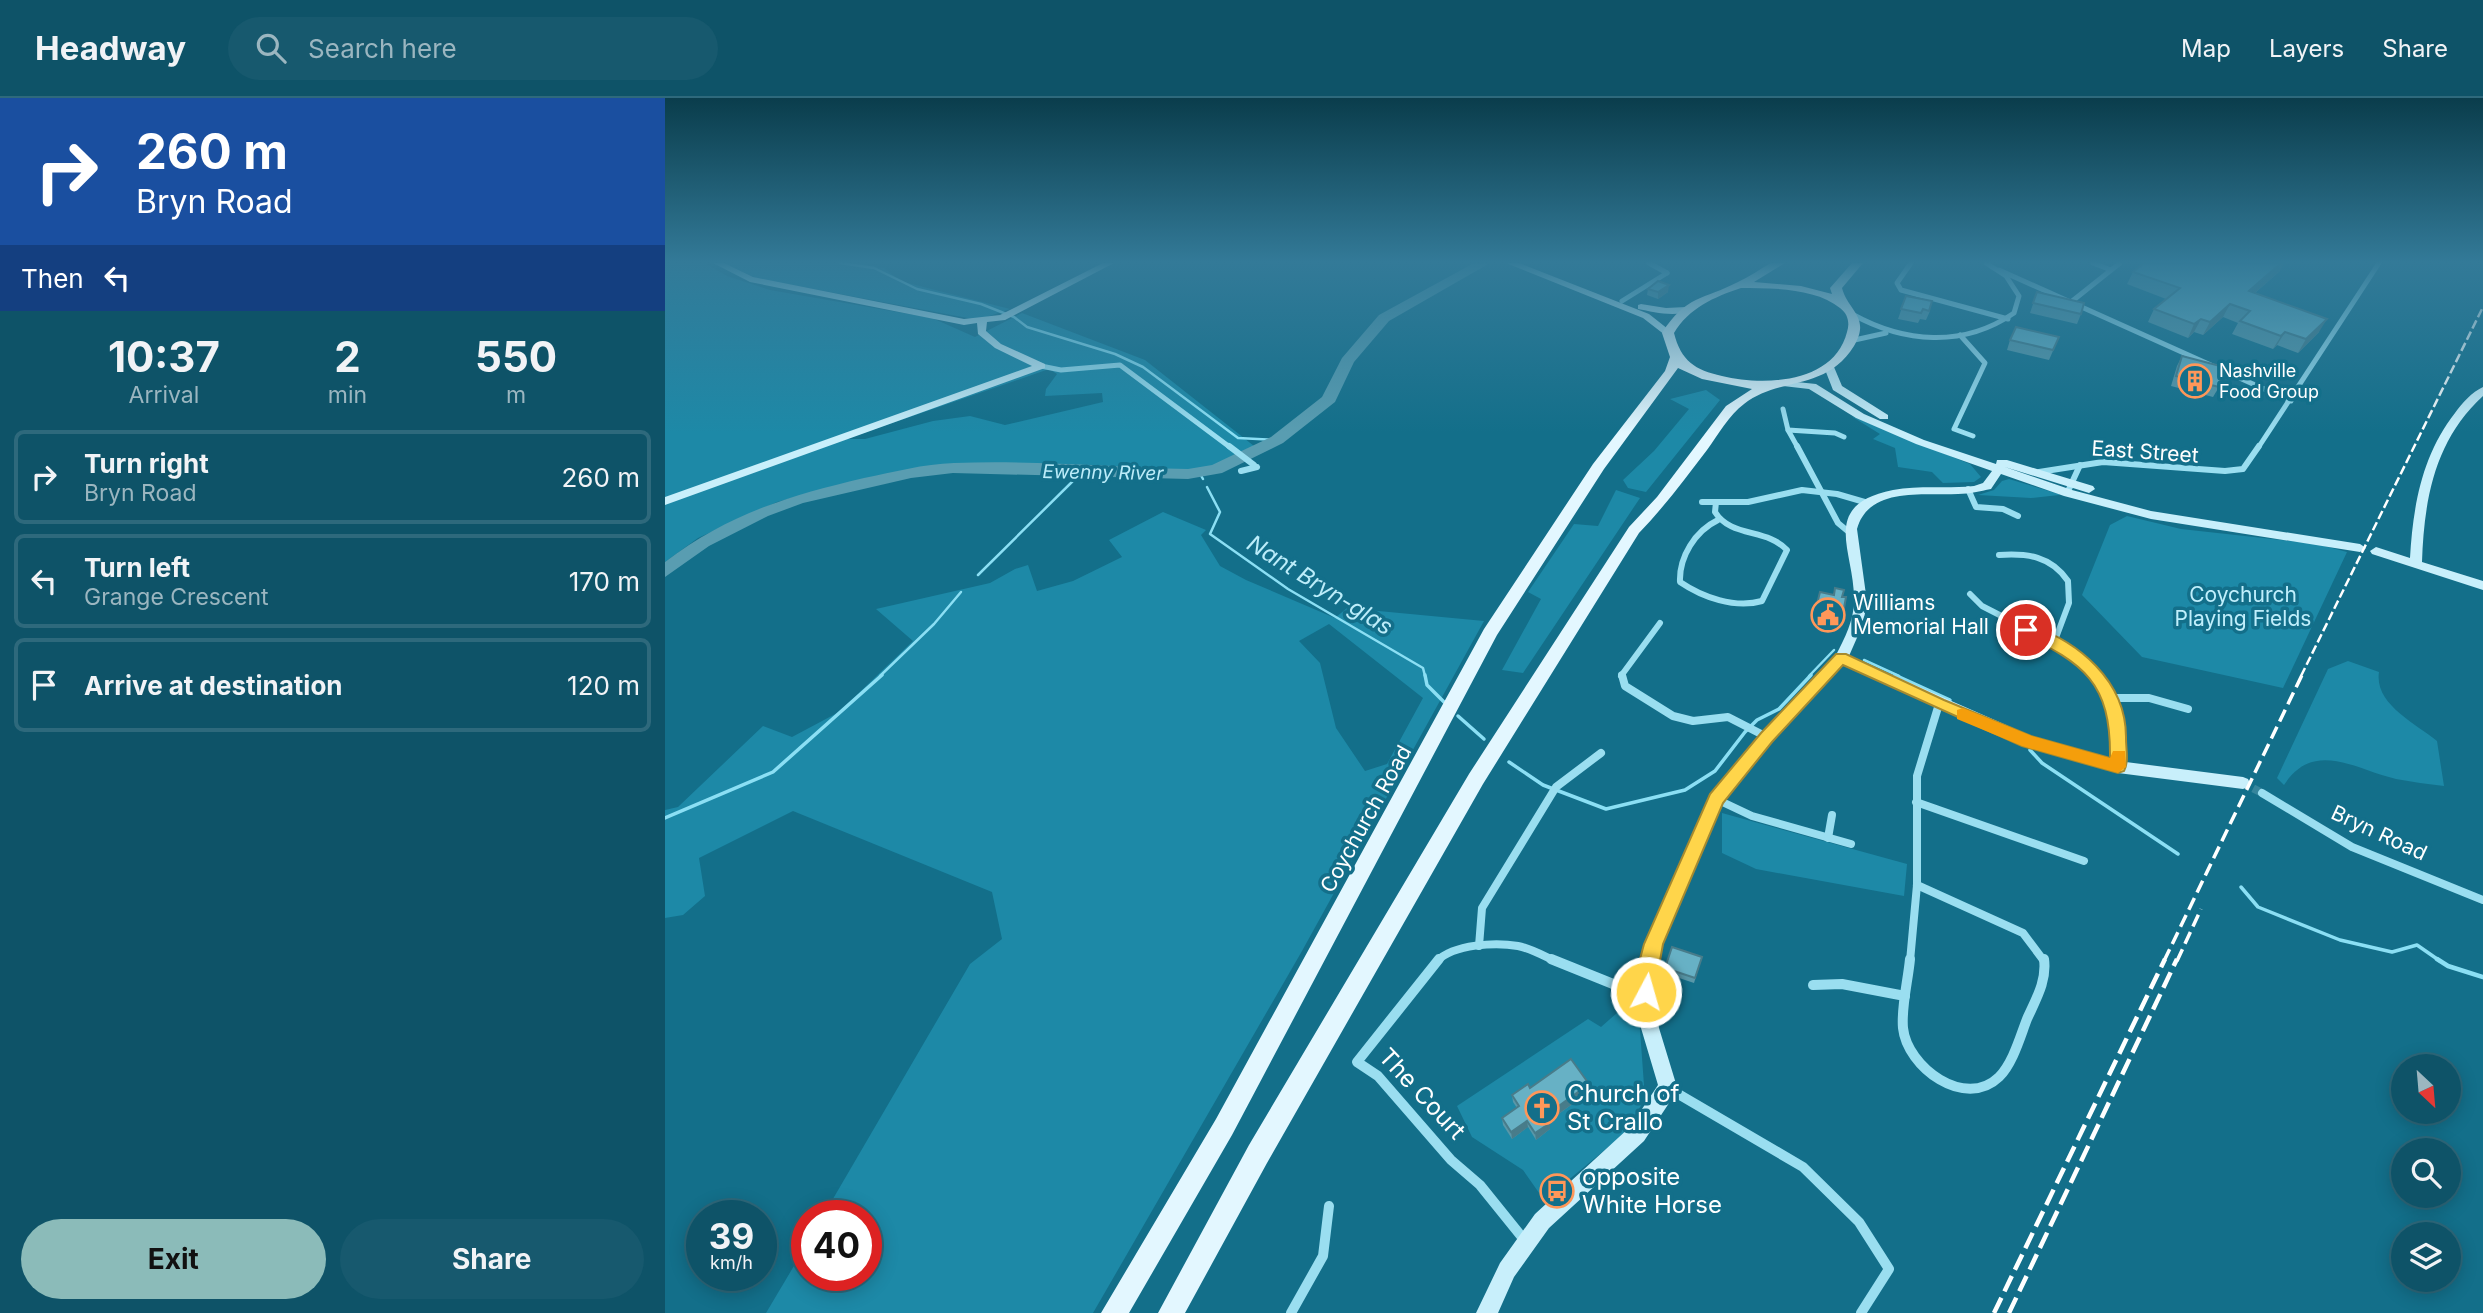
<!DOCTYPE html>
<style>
:root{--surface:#0e5368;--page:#17596e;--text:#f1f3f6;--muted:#9bb6c0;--line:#2e697c;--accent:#8bbbb9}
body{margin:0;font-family:Inter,sans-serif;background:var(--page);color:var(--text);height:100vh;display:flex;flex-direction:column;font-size:26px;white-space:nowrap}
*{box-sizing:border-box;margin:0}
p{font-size:23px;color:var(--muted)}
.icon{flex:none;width:38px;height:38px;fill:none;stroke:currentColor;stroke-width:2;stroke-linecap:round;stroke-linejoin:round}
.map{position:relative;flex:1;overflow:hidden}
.details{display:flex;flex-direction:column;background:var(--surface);width:665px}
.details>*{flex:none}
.top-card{background:#1a4fa0;color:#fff;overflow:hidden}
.needle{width:46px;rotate:154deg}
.buttons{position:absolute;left:1726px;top:956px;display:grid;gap:14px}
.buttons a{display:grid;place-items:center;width:70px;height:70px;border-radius:50%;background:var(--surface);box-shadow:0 4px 18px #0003,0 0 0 2px var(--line);font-size:35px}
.speed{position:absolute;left:21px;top:1102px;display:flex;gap:14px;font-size:35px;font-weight:700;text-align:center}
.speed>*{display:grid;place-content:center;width:91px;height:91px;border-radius:50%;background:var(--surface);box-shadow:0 4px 18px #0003,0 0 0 2px var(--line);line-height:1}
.speed small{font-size:18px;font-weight:400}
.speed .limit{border:10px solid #d22;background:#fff;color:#111}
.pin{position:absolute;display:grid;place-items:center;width:60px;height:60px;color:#fff;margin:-30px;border:4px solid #fff;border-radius:50%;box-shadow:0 2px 7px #0007}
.me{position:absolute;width:77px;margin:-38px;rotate:6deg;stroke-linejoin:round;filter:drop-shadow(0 0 5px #0008)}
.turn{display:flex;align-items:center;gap:24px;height:147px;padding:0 21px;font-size:32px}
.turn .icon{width:91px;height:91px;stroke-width:2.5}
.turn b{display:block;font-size:49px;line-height:60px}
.then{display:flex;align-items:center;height:66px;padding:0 21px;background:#0003;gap:14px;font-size:26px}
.eta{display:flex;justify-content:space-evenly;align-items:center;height:119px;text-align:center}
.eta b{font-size:42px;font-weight:700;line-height:49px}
.primary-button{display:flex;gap:14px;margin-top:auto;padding:14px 21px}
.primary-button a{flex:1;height:80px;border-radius:42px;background:var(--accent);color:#111;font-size:28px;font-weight:700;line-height:80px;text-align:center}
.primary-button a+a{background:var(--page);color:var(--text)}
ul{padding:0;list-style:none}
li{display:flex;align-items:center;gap:21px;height:94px;margin:0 14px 10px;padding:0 7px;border:4px solid var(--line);border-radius:10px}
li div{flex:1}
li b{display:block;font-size:26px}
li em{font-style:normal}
header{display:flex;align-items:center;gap:42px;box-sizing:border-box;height:98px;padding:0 35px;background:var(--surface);border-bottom:2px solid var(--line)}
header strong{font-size:33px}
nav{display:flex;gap:38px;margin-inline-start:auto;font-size:24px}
.search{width:490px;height:63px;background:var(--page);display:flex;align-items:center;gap:18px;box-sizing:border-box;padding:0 24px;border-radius:38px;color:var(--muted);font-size:26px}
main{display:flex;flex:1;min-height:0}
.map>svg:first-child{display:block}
.green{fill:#1d89a7;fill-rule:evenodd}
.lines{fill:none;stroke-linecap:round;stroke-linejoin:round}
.stream-far2{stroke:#8bdff4;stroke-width:2.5}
.stream-far1{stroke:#8bdff4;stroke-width:3.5}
.stream{stroke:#8bdff4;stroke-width:4.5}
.river{fill:#599db1;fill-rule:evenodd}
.street-tunnel{stroke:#36859c;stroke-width:8;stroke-dasharray:8 3.5;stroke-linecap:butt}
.street-far3{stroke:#9adef0;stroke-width:5}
.street-far2{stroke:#9adef0;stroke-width:6}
.street-far1{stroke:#9adef0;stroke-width:8}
.street{stroke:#9adef0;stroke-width:10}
.secondary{fill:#c8effb;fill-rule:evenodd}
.primary{fill:#e3f7ff;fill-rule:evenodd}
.rail-far2{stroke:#fff;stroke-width:2.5;stroke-dasharray:9 3.5;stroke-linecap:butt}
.rail-far1{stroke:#fff;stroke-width:3.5;stroke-dasharray:13 6;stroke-linecap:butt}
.rail{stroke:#fff;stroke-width:4.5;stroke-dasharray:17 7;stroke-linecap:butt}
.wall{fill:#5998a9}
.shaded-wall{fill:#487c8a}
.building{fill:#67b1c5;stroke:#487c8a;stroke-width:2}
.route{fill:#ffd54a;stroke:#a68a30;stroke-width:2}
.slow{fill:#f59e0b}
.labels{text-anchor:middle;stroke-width:7;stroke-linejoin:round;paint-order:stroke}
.far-poi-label{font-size:18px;fill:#fff;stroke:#136f8a;text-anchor:start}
.far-water-label{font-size:19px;font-style:italic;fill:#bcedfa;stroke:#136f8a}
.street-label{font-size:21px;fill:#fff;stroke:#136f8a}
.park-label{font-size:21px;fill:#c0effc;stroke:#136f8a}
.poi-label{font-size:21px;fill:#fff;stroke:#136f8a;text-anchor:start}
.water-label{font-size:23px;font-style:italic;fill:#bcedfa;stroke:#136f8a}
.near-street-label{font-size:24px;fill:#fff;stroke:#136f8a}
.near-poi-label{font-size:24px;fill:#fff;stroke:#136f8a;text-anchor:start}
</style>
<header>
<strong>Headway</strong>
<div class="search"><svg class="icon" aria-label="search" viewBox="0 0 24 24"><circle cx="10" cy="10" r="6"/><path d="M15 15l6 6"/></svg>Search here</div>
<nav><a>Map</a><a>Layers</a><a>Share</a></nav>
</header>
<main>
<section class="details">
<div class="top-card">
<div class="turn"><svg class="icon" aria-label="right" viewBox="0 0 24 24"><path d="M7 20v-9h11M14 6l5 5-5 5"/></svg><div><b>260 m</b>Bryn Road</div></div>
<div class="then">Then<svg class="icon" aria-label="left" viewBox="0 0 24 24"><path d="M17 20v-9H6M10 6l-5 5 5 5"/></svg></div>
</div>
<div class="eta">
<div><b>10:37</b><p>Arrival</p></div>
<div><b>2</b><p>min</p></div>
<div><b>550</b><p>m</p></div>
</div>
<ul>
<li><svg class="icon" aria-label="right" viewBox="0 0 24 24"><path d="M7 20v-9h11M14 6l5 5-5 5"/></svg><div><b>Turn right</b><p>Bryn Road</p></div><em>260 m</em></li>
<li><svg class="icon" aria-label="left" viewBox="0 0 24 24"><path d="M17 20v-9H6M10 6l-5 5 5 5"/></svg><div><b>Turn left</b><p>Grange Crescent</p></div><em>170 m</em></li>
<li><svg class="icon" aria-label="arrive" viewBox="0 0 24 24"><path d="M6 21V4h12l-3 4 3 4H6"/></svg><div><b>Arrive at destination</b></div><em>120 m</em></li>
</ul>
<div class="primary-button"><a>Exit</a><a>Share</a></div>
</section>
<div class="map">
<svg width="1818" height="1215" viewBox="0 0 1818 1215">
<rect width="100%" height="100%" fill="#136f8a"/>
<!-- green -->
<g class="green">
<path d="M0,165H40L62,178L105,192L267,220L310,239L357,215L480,262L589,348L544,370L533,372L298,366L261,370L178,386L112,404L33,440L0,464ZM384,271L392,276L381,291L380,298L437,295L438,304L340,327L305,318L268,323L200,341H181Z"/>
<path d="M59,165H193L219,170L235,183L345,211L313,222L91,180Z"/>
<path d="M1041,292L1055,302L981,394L963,390L958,382L989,353L1024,311L1005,301Z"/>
<path d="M1186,318L1305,366L1316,379L1309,384L1278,385L1267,374L1233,369L1230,350L1208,341L1215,336Z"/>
<path d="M1344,381L1394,396V397L1366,400L1313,397L1329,392L1337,383Z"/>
<path d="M951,392L975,400L858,575L837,572L876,501L863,494L909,426L933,428Z"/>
<path d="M498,414L541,432L536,437L555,468L581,482L670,520L682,510L819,523L637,853L428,1215H101L142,1146V1178H201V1118H158L305,866L337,841L327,794L128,713L34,760L40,798L18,817L0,820V712L13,709L98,628L127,639L174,614L248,543L211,511L325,485L350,471L363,467L372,493L408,483L457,459L444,442ZM664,526L758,600L722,666L700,673L671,630L655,565L634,543Z"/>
<path d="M1462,418L1516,431L1652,446L1682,454L1618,590L1477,559L1417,497L1445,427Z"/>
<path d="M1683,563L1714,574C1709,606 1750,625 1772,643L1779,688C1763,686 1747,684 1731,681C1689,671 1649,641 1619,687L1612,680L1663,571Z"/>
<path d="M1057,715L1242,766L1239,798L1091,771L1057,755Z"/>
<path d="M961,907L974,918L980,1001L958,1037L879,1102L858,1072L807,1039L792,1008L923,921L936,929ZM924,993L881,1025L871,1041L863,1029L847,1040L839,1028L855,1015Z"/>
</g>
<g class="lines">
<!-- stream-far2 -->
<g class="stream-far2">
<path d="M175,165L209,170L252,191L316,206L349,219L362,229L450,256L478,269L573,340L612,342"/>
<path d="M534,374L538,381"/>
<path d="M542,389L555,414L545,436L623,491L758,570L760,578"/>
<path d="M313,477L417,374"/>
<path d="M1199,562L1234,578"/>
<path d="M215,578L269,526L296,494"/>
<path d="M1144,578L1169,552"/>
</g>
<!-- stream-far1 -->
<g class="stream-far1">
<path d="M760,577L762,587L779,604"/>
<path d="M1230,577L1285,602"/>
<path d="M793,618L819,641"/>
<path d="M1365,652L1377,665L1513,756"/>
<path d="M844,664L878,687L941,711L1020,692L1050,673L1080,634L1092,622L1114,611L1146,577"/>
<path d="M0,720L108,674L217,577"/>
<path d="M1576,789L1593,809L1675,842L1727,854L1752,847L1775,863"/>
</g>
<!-- stream -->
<path class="stream" d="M1772,861L1783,868L1818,879"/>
<!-- river -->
<path class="river" d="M809,165H825L724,223L689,264L670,304L618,345L557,375L523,381L288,375L246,380L138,405L103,418L44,448L0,479V464C63,416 123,398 199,380C229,374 258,366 289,365C366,362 445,369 523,371L547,367L606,339L657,299L677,260L714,217Z"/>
<!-- street-tunnel -->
<path class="street-tunnel" d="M1578,685L1597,695"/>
<!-- street-far3 -->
<g class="street-far3">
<path d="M984,165L1002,175"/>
<path d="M1246,165L1232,185L1236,192L1343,221"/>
<path d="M1428,165L1446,172"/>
<path d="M1334,172L1626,303"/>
<path d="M957,203L1002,175"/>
<path d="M1406,204L1455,165"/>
<path d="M1187,216C1239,245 1298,250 1349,215L1354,198L1341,178L1321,165"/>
<path d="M1295,237L1320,265L1289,331L1308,338"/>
<path d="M1185,243L1221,235"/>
<path d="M376,268L396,272L455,267L566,350"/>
<path d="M1118,311L1123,332L1133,350"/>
<path d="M1123,332L1170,335L1179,339"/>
<path d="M1593,350L1714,165"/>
</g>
<!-- street-far2 -->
<g class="street-far2">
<path d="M564,348L589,367"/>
<path d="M1132,348L1173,425L1185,435"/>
<path d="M576,373L592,369"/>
<path d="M1374,374L1438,364L1560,373L1578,371L1594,348"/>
<path d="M1303,391L1311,409L1338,411L1353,418"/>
<path d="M1404,391L1415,367"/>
<path d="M1037,404H1083L1137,392L1172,396L1203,405"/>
<path d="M1051,404L1050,414C1066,440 1102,430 1122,452L1097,503C1070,511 1037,499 1015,484C1014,459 1030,433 1053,422"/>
<path d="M1334,457C1362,455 1386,458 1403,483L1404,505L1389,545"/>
<path d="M1305,496L1317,508L1407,554L1433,578"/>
<path d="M956,578L995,525"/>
</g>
<!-- street-far1 -->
<g class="street-far1">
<path d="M957,577L960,588L1008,618L1028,623L1063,619L1102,639"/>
<path d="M1431,577L1453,625V669"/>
<path d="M1445,600H1484L1523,611"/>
<path d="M1597,695L1687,749L1818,802"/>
<path d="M1051,701L1087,718L1186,746"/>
<path d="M1251,704L1419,763"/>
<path d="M1163,740L1167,717"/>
<path d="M1252,787L1358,835L1379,863"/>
<path d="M1252,787V678L1274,606"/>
<path d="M814,848L817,810L891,689L936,655"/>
<path d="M772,863C789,846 831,844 853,848C865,850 879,858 890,863"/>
<path d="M1245,863L1252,787"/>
</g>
<!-- street -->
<g class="street">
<path d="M774,861L692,964L713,978L786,1062L815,1087L861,1144"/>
<path d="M886,861L958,890L980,894"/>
<path d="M1245,861C1243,883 1236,909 1238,930C1242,969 1300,1012 1334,979C1348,965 1355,939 1362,921C1371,901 1382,883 1379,861"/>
<path d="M1148,887L1177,886L1240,898"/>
<path d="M1003,990L1138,1069L1194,1124L1224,1171L1196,1215"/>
<path d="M626,1215L658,1158L664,1108"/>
</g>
<!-- secondary -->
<g class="secondary">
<path d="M48,165H59L88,179L299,221L335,217L438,165H449L340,222L322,224L321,233L336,246L380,266V270L0,407V399L367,268L330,250L313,236L312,225L299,227L85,184Z"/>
<path d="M841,165H854L984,216L1008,235L1000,237L978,220Z"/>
<path d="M976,206L1001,210L1021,209L1026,212C1011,220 989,214 973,211V207Z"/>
<path d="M1164,266L1169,269L1177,288L1223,317V321H1215L1168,292L1159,269Z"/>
<path d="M1122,283L1151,286L1199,316L1259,342L1331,366L1332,362H1342L1428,388L1430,391L1424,395L1340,369L1407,392L1486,413L1695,446L1701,450L1695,454L1486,421L1399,398L1336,376L1326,391C1315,393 1305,396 1293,396C1258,398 1204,388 1192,431L1202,504L1198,526L1184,558L1366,638L1453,663L1578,679L1583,681L1585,685L1583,689L1578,691L1453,675L1362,649L1178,567L1092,660L1057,704L997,846L990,876L989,894L994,930L1012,989L1010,996L979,1043L884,1130L849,1179L833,1215H811L835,1165L870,1116L965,1029L993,987L976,930L971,894L972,876L981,846L1046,697L1082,652L1171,557C1180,540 1190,520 1189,500C1189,452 1154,407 1228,392C1254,387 1282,391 1309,388L1318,385L1327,373L1251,346L1191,320L1144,291L1118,288L1117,286Z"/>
<path d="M1818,289V298C1770,342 1759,401 1757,464L1818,483V492L1707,456L1705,453L1711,449L1745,460C1748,408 1757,357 1790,315C1797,305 1807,294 1818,289Z"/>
</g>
<!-- primary -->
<path class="primary" d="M1106,165H1120L1089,184L1136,188L1167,196L1165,190L1187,165H1198L1177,190C1183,213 1206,219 1189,248C1160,294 1115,278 1079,306C1064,317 1053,337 1042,352C1020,381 999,409 974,435L818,686L602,1065L520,1215H493L584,1047L804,676L964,429L992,399L1061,308L1087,291L1037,281L1013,270L939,371L832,537L567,1037L464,1215H436L551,1021L819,531L928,366L1000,273L1005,259L997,235C1021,197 1038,202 1073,184C1084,179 1095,171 1106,165ZM1076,190C1106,190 1151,190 1175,210C1183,216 1185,225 1182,234C1169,286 1098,288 1057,278C1030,272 1016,263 1009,235C1024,210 1049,199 1076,190Z"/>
<!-- rail-far2 -->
<path class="rail-far2" d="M1636,578L1818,209"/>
<!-- rail-far1 -->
<g class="rail-far1">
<path d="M1499,863L1637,577"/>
<path d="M1512,863L1536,811"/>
</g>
<!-- rail -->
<g class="rail">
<path d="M1329,1215L1500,861"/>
<path d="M1344,1215L1512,861"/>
</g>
</g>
<!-- wall -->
<g class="wall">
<path d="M1615,173L1590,195L1654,234L1633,255L1612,247L1608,251L1567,236L1573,225L1558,219L1538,237L1529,234L1523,240L1483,224L1489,211L1501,201L1462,186L1468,174Z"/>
<path d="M983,191L1003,194L993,201L982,197Z"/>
<path d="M1372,194L1416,216L1412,226L1365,215Z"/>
<path d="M1241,198L1265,213L1261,222L1255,221L1253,225L1233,221Z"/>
<path d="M1394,239L1384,262L1342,252L1345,242Z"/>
<path d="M1517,258L1554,289L1548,299L1506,288L1512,268Z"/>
<path d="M1155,494L1177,499L1178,516L1175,526L1172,525L1171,529L1148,524Z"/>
<path d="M1037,859L1029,885L999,875L1000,870Z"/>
<path d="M924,986V994L884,1023L885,1031L871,1042L863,1029L847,1041L838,1027L837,1020L852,1010L848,1004L847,997L865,990Z"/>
</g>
<!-- shaded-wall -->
<g class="shaded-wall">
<path d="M1616,165H1619L1615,173L1577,206L1584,193Z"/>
<path d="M1004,187L1003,194L993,201V194Z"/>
<path d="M1565,206L1558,219L1538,237L1545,224Z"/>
<path d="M1536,221L1529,234L1523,240L1529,226Z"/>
<path d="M1662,221L1654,234L1633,255L1641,241Z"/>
<path d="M1620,234L1612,247L1608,251L1616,238Z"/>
<path d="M924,986V994L881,1025L880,1018Z"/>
<path d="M862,1023L863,1029L847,1041L846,1034Z"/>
<path d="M885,1025V1031L871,1042L870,1035Z"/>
</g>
<!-- building -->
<g class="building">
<path d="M1479,165H1616L1584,193L1662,221L1641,241L1620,234L1616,238L1575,223L1585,213L1565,206L1545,224L1536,221L1529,226L1489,211L1515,190L1468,174Z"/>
<path d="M993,183L1004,187L993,194L983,191Z"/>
<path d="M1372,194L1419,205L1416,216L1368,205Z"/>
<path d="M1241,198L1267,203L1264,213L1258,211L1256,215L1236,211Z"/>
<path d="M1351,229L1394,239L1388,252L1345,242Z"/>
<path d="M1517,258L1559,269L1554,289L1511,278Z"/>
<path d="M1170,490L1179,492L1177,499H1181L1178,516L1174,515L1173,519L1150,514L1155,494L1169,497Z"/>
<path d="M1007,849L1037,859L1030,880L1000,870Z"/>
<path d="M906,961L924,986L880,1018L885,1025L870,1035L862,1023L846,1034L837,1020L854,1008L847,997L863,986L865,990Z"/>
</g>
<!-- sky -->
<linearGradient id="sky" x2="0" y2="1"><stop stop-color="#0a3d4c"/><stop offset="0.49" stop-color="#337a98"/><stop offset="1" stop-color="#337a98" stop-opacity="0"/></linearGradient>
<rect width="1818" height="335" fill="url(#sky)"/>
<!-- route -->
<path class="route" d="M1361,526C1413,542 1462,583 1461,641C1461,651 1464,664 1459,673L1453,675L1357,648L1178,567L1107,644L1058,705L998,846L988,901L981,904L974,901L971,876L979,846L1045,696L1096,635L1171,556H1181L1279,602L1366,638L1445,660C1446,584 1419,566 1356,535V528Z"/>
<!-- slow -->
<path class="slow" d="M1298,610L1367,638L1445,660L1448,653H1460L1461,669L1453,675L1357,648L1292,621V612Z"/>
<!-- icons -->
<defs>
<symbol id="building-ring" viewBox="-11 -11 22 22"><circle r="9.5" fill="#136f8a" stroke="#ff9759" stroke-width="1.5"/><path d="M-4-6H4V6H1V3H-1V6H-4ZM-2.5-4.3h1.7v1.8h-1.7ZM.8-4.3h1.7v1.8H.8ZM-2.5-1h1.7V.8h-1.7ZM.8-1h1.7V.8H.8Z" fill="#ff9759"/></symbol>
<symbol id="civic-ring" viewBox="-11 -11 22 22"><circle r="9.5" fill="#136f8a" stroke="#ff9759" stroke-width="1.5"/><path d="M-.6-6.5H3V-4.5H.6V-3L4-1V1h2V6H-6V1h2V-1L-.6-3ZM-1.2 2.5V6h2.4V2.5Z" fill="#ff9759"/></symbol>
<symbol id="church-ring" viewBox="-11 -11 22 22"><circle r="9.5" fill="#136f8a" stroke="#ff9759" stroke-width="1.5"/><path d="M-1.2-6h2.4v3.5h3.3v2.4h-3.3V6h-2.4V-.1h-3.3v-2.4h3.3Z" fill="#ff9759"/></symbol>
<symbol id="bus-ring" viewBox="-11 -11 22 22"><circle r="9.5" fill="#136f8a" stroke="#ff9759" stroke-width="1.5"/><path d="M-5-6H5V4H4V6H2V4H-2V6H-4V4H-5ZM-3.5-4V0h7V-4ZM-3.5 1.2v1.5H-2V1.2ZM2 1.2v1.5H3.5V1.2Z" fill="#ff9759"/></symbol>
</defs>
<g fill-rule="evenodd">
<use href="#building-ring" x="1511" y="264" width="38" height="38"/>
<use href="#civic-ring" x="1144" y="498" width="38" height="38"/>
<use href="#church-ring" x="858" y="991" width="38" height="38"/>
<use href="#bus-ring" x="873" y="1074" width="38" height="38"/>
</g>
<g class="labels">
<!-- far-poi labels -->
<g class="far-poi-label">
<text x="1554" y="279">Nashville<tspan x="1554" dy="21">Food Group</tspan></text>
</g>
<!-- far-water labels -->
<g class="far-water-label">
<text transform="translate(438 374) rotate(1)" y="7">Ewenny River</text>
</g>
<!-- street labels -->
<g class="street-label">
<text transform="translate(1480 354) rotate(4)" y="7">East Street</text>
<text transform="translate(701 721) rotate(-61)" y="7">Coychurch Road</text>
<text transform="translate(1714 735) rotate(25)" y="7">Bryn Road</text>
</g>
<!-- park labels -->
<g class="park-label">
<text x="1578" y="504">Coychurch<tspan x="1578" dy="24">Playing Fields</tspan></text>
</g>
<!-- poi labels -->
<g class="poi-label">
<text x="1188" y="512">Williams<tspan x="1188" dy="24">Memorial Hall</tspan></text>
</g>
<!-- water labels -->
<g class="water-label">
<text transform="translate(655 487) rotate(32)" y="8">Nant Bryn-glas</text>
</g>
<!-- near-street labels -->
<g class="near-street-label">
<text transform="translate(757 996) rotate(47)" y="8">The Court</text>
</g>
<!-- near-poi labels -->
<g class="near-poi-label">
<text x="902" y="1004">Church of<tspan x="902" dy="28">St Crallo</tspan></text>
<text x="917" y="1087">opposite<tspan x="917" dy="28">White Horse</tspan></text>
</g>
</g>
</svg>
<div class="buttons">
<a><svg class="needle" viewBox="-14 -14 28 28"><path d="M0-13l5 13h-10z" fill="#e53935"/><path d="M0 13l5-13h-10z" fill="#9bb6c0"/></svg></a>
<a><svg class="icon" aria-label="search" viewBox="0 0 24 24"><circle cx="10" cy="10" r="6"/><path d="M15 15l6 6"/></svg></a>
<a><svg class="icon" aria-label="layers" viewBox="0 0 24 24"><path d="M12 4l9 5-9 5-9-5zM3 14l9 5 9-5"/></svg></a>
</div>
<div class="speed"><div>39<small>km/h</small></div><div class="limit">40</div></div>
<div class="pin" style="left:1361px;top:532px;background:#d93025"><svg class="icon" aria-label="arrive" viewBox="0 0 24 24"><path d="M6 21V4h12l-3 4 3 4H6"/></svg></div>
<svg class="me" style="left:981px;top:894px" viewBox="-20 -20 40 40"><circle r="17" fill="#ffd54a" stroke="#fff" stroke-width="3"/><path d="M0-11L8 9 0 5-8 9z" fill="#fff"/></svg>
</div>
</main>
